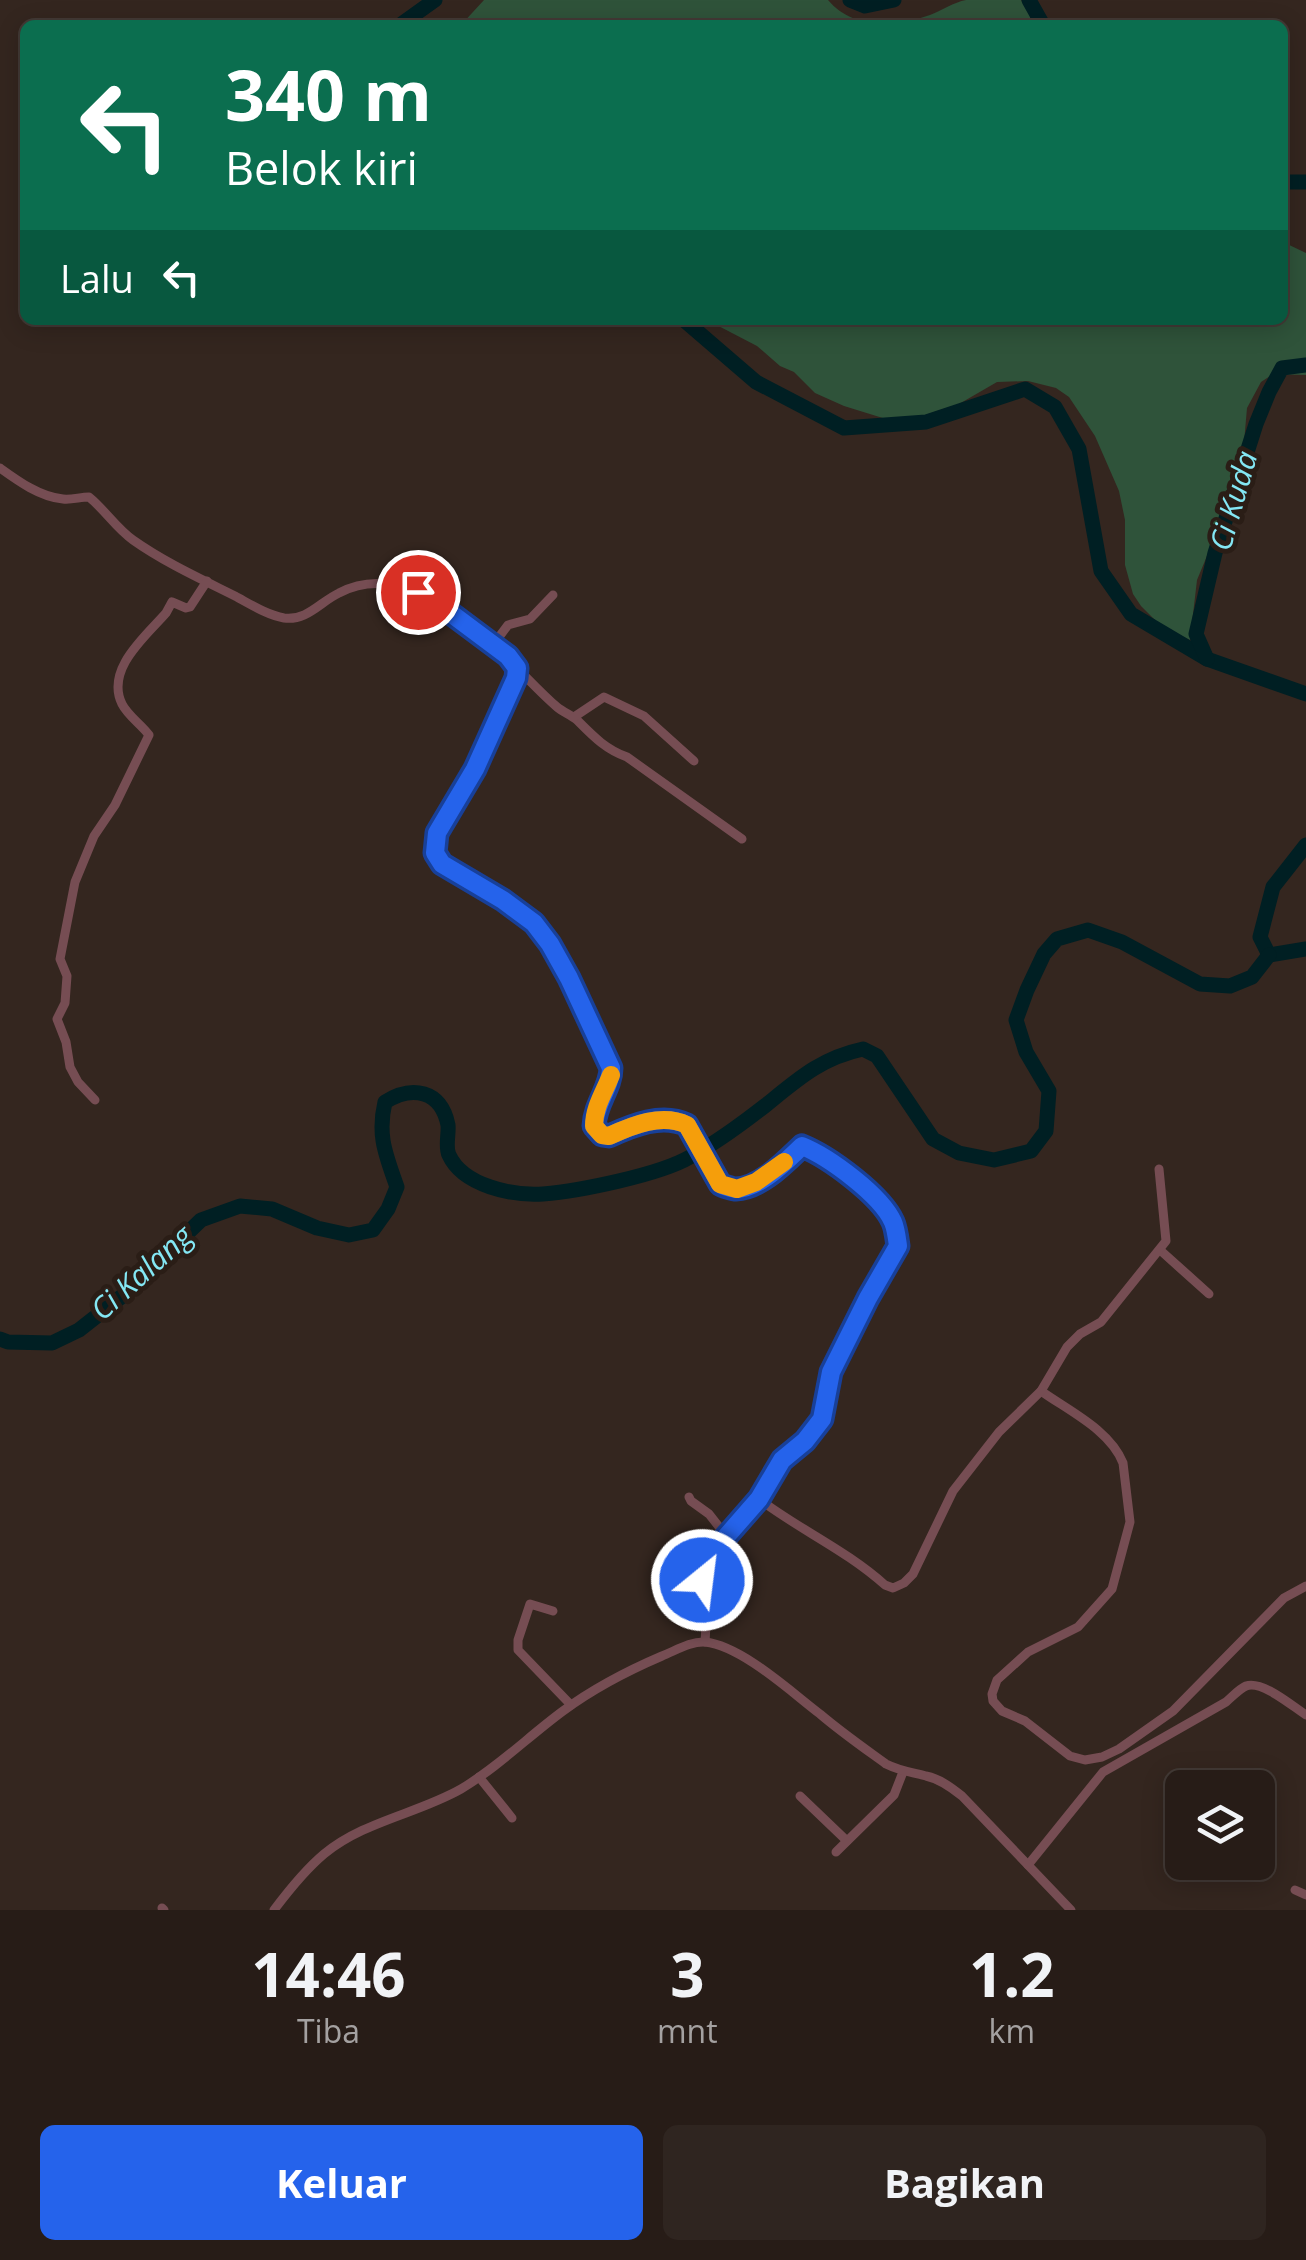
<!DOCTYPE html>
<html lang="id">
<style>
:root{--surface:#271c17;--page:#2f2520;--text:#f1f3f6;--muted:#a4a1a1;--line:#433a36;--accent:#2563eb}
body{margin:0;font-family:"Open Sans",sans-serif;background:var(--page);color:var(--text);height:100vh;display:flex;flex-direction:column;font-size:38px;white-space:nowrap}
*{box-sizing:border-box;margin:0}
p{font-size:32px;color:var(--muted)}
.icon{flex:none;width:55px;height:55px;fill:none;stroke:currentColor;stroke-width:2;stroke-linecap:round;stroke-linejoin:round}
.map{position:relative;height:1910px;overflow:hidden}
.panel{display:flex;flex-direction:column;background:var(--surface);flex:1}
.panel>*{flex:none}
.guide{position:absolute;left:20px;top:20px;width:1268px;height:305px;border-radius:15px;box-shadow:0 5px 25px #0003,0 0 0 2px var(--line);background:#0b6e4f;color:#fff;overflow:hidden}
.tools{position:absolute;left:1165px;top:1770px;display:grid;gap:20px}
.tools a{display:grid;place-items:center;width:110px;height:110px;border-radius:15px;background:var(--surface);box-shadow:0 5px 25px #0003,0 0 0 2px var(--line);font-size:50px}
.pin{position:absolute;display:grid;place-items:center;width:85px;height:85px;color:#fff;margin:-42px;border:5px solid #fff;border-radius:50%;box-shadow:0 2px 10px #0007}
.me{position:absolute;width:110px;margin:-55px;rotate:29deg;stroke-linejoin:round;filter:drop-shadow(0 0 8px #0008)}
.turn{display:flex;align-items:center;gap:35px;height:210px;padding:0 40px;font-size:45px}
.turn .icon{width:130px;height:130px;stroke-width:2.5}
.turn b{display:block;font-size:70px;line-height:85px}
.then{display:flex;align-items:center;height:95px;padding:0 40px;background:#0003;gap:20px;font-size:38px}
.eta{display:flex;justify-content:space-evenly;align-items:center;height:170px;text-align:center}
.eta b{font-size:60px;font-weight:700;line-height:70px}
.action{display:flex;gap:20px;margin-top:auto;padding:20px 40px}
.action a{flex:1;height:115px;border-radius:15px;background:var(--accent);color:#fff;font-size:40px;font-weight:700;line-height:115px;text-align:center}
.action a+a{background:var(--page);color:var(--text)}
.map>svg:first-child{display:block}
.green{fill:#2f533a}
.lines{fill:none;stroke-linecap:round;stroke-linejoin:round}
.river{stroke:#001f23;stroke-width:15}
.street{stroke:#764d53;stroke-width:9}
.route-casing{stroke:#184099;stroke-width:25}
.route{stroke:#2563eb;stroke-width:18}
.slow{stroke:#f59e0b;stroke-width:18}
.labels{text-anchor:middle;stroke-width:10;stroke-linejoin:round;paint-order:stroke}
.water-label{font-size:30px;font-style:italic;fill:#84e7f4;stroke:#2a1d16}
</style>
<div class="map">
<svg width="1306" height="1910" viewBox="0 0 1306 1910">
<rect width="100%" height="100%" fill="#34261f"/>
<!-- green -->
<g class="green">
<path d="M484,0H828C853,30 896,27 930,15C941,11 954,2 966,0C983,0 1003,0 1021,0L1030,14V25H461Z"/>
<path d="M1283,242L1306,253V375L1273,374L1261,382L1247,408L1243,454L1231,498L1197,580L1190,640L1162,627L1141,606L1133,594L1125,565V520L1119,491L1095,436L1069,397L1056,388L1028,381L997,382L959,404L916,418L886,419L844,406L815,393L794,372L780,366L757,346L707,320H1282Z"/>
</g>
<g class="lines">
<!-- river -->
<g class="river">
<path d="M850,0L865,6L894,0"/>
<path d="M1029,0L1043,25"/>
<path d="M400,25L435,0"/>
<path d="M1282,182H1306"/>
<path d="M684,320L756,382L844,428L926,422L1025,389L1055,407L1079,449L1101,571L1131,614L1207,659L1306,694"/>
<path d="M1207,659L1196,634L1215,553L1256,424L1269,392L1282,368L1306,365"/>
<path d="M1306,845L1273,887L1260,937L1269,955L1306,949"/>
<path d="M0,1339L8,1342L52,1343L79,1330L121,1297L201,1220L240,1206L272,1209L317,1228L349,1235L373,1230L388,1209L397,1187C386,1155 377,1136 385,1102C412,1085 441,1090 448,1125C449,1134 445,1147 449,1155C463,1186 513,1196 543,1194C579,1191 659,1175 690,1157C716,1143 743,1123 766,1105C798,1079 821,1058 863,1049L877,1056L933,1139L959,1153L994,1160L1031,1151L1046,1131L1049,1091L1026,1052L1016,1020L1027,990L1044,954L1057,939L1088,930L1122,942L1200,984L1230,986L1252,977L1269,955"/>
</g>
<!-- street -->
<g class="street">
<path d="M0,468C18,481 40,497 63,499C72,500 80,497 89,497C105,510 116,528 133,540C164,562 201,579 235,596C250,604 267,615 284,618C307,621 320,602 339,593C402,560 460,620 508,656L517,668L515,678L475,769L437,833L435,853L443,864L503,900L535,923L550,944L569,977L611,1068C611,1089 595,1104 594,1126L602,1135L609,1136C633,1125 662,1113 687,1125L720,1184C723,1186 732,1189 736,1189C761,1188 785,1162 802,1146C829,1157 881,1196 893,1222C896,1229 897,1239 898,1246L868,1297L831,1372L821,1419L805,1441L782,1460L759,1499L711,1555C702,1571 704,1581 705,1598C707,1612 706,1628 705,1642"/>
<path d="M493,645L508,625L530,619L553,595"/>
<path d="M517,668C530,681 543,695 557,707C563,712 571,715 577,720C593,736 605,749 627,757L742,839"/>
<path d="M574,717L604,697L644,716L694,761"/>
<path d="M95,1100L78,1082L70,1067L66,1042L57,1019L65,1003L67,976L60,959L75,882L94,836L115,805L149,735C141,724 128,716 122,704C105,669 146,636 166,613L172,602L186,608L190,607L207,581"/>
<path d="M1160,1250L1209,1294"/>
<path d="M1041,1391C1069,1411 1110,1430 1123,1463L1130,1522L1112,1589L1078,1627L1028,1652L997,1680L992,1694L993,1701L1002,1711L1025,1721L1070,1756L1085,1760L1102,1757L1119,1749L1173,1711L1284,1598L1306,1586"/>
<path d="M689,1497L691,1501L709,1514L727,1537"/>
<path d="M759,1499C800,1530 846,1550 885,1585L893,1588L904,1583L913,1574L953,1491L999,1432L1041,1391L1067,1347L1080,1334L1101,1322L1166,1241L1159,1169"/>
<path d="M553,1611L530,1604L518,1640V1650L571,1705"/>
<path d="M479,1777L512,1818"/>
<path d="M800,1796L847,1841"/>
<path d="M836,1852L894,1795L903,1772"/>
<path d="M1028,1865L1103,1772L1226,1702C1232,1697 1239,1689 1246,1686C1262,1680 1292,1706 1306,1715"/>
<path d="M1295,1890L1306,1895"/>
<path d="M162,1908L164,1910"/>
<path d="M274,1910C289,1890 305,1870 324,1854C364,1821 417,1814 461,1789C498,1767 529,1736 563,1711C594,1688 627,1671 662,1656C675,1651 691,1641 705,1642C742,1646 791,1692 820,1714C841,1732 864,1748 886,1764C900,1771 911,1772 926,1776C940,1779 951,1787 962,1796L1071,1910"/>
</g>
</g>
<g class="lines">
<defs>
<path id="route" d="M418,592L433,600L508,656L517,668L516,678L475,769L437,833L435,853L442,864L503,900L534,923L550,944L569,978L611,1068C611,1088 595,1103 594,1126L602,1135L609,1136C633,1125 662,1113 687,1125L720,1184C723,1186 733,1189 736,1189C761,1188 785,1162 802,1146C829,1157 881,1195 893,1222C896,1229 897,1239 898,1246L868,1298L831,1372L822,1419L805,1441L782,1460L759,1499L710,1555L705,1566L702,1580"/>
</defs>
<!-- route casing -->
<use href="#route" class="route-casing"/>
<!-- route -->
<use href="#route" class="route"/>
<!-- slow -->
<path class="slow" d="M611,1075C604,1093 594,1107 594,1126L602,1135L609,1136C633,1125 662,1113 687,1125L720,1184L737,1189L756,1182L784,1162"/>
</g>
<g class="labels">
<!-- water labels -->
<g class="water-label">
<text transform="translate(1234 501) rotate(-74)" y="10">Ci Kuda</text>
<text transform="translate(142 1273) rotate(-42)" y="10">Ci Kalang</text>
</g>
</g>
</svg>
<div class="tools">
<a><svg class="icon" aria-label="layers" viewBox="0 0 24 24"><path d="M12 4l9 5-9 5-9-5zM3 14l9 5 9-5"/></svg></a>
</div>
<div class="pin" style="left:418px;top:592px;background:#d93025"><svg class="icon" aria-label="arrive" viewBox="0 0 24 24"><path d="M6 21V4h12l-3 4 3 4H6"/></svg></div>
<svg class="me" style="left:702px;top:1580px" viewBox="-20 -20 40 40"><circle r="17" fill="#2563eb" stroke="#fff" stroke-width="3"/><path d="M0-11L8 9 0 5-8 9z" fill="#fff"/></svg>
<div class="guide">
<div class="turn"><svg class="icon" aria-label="left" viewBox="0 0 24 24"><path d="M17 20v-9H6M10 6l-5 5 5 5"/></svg><div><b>340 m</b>Belok kiri</div></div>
<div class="then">Lalu<svg class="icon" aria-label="left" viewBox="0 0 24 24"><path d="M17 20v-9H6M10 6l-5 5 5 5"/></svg></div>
</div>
</div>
<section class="panel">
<div class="eta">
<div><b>14:46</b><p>Tiba</p></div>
<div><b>3</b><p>mnt</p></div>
<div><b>1.2</b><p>km</p></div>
</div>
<div class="action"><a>Keluar</a><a>Bagikan</a></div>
</section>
